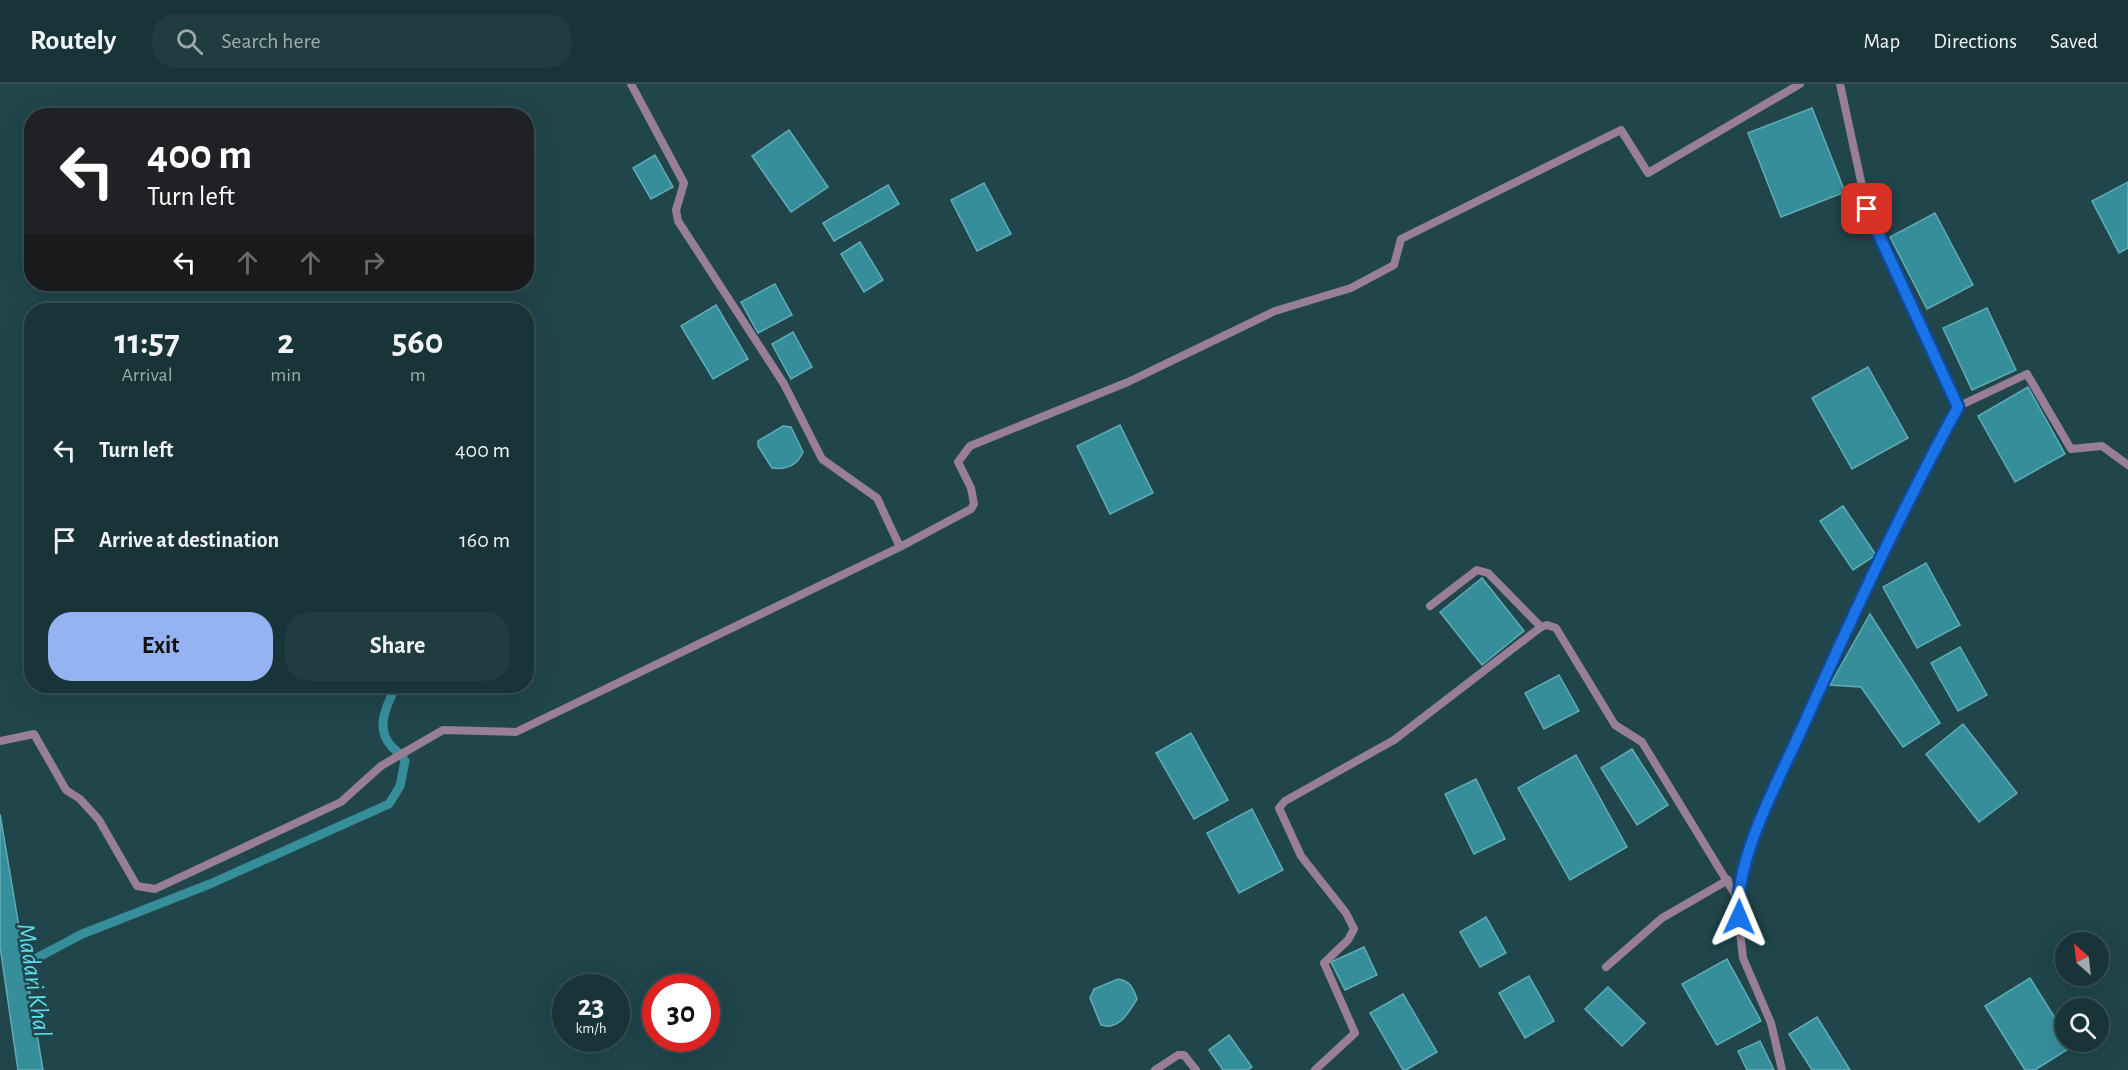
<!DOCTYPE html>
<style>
:root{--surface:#183438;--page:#213c40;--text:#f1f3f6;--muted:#9faaae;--line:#364f53;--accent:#95b2f1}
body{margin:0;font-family:"Alegreya Sans",sans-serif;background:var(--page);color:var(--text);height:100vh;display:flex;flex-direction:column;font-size:22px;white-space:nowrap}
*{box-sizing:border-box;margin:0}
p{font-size:20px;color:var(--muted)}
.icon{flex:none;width:33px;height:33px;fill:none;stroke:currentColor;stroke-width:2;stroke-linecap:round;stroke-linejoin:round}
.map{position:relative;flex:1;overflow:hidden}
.side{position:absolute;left:24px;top:219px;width:510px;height:390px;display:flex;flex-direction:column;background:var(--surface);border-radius:24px;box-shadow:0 6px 24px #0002,0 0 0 2px var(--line)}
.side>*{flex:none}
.top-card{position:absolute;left:24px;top:24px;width:510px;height:183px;border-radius:24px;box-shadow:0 6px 24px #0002,0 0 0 2px var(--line);background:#202124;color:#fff;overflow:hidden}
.needle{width:39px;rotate:332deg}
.buttons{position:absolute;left:2055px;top:848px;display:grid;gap:12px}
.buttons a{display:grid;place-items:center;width:54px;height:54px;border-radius:50%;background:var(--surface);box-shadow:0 6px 24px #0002,0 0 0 2px var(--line);font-size:30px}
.speed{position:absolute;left:552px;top:890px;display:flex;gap:12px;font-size:30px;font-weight:700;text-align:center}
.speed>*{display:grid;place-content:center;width:78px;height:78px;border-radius:50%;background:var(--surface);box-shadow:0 6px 24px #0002,0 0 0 2px var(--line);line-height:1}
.speed small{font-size:15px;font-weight:400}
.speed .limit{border:9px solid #d22;background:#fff;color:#111}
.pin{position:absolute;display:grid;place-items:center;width:51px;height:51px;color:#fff;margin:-26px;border-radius:12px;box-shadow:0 3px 9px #0006}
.me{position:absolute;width:66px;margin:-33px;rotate:1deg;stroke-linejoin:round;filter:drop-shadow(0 0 4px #0008)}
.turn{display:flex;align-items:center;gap:21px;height:126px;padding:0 24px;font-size:27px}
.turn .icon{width:78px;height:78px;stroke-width:2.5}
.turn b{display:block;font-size:42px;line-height:51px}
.lanes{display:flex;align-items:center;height:57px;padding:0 24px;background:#0003;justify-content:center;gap:30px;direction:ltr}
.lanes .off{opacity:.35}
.eta{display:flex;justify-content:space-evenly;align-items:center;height:102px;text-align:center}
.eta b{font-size:36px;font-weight:700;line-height:42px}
.action{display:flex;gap:12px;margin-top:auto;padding:12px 24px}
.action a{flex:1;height:69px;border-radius:24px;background:var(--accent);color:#111;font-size:24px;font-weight:700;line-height:69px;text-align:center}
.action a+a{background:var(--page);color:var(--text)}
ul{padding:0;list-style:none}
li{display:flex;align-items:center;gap:18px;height:90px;padding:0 24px}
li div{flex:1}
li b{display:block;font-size:22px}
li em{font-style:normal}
header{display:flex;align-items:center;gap:36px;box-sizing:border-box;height:84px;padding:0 30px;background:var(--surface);border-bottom:2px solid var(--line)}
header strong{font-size:28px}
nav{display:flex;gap:33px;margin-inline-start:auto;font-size:21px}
.search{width:420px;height:54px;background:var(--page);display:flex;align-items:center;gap:15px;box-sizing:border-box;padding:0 21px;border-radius:24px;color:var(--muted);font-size:22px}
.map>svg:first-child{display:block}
.water{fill:#368e9a;stroke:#5fadb7;stroke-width:1.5}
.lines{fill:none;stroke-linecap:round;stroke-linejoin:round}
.canal{stroke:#368e9a;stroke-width:9}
.minor{stroke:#997e98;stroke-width:8}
.route-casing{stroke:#114b97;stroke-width:15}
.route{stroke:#1a73e8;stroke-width:10}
.labels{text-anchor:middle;stroke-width:5;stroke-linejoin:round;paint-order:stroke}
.water-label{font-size:26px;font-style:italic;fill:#5dddee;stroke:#20454b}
</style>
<header>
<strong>Routely</strong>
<div class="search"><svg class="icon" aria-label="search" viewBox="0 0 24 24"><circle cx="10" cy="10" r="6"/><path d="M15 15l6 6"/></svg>Search here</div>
<nav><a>Map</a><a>Directions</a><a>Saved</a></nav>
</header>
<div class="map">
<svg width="2128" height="986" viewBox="0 0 2128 986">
<rect width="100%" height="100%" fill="#20454b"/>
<!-- water -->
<g class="water">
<path d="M1812,24L1845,108L1781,133L1748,49Z"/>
<path d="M789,46L828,103L791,128L752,72Z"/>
<path d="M655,71L673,103L651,115L633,84Z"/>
<path d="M2128,98V164L2119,169L2092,117Z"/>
<path d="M984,99L1011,150L977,167L951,116Z"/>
<path d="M888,101L899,120L834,157L823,139Z"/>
<path d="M1935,129L1973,201L1927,225L1890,153Z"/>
<path d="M860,158L883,196L864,208L841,170Z"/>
<path d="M775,200L792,231L758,249L741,218Z"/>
<path d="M716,221L748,275L713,295L681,242Z"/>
<path d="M1987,224L2016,286L1972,306L1943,244Z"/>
<path d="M793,248L812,283L791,295L772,260Z"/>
<path d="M1868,283L1908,354L1852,385L1812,314Z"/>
<path d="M2028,303L2065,370L2015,398L1978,332Z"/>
<path d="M1120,341L1153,409L1110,430L1077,362Z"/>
<path d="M783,342L791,343L803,368C797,382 786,386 772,384L758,362V357Z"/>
<path d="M1843,422L1876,471L1853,486L1820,437Z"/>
<path d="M1926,479L1960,541L1917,564L1883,503Z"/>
<path d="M1482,494L1524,547L1482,581L1440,528Z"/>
<path d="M1870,530L1940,639L1903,663L1861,603L1830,601Z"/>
<path d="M1960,563L1987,611L1958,627L1931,579Z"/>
<path d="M1559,591L1579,627L1544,645L1525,609Z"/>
<path d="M1963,640L2017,709L1979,738L1926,670Z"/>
<path d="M1191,649L1228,716L1194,735L1156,669Z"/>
<path d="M1632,665L1668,721L1637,741L1601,684Z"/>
<path d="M1576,671L1627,763L1570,796L1518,704Z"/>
<path d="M1476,695L1505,755L1474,770L1445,710Z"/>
<path d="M1252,725L1283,786L1239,809L1207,749Z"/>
<path d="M0,730L43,986H18L0,862Z"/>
<path d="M1486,833L1506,869L1480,883L1460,848Z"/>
<path d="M1364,863L1377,891L1345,906L1331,878Z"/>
<path d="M1727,875L1761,937L1717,961L1682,900Z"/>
<path d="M1529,892L1554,937L1525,954L1499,909Z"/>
<path d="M2030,894L2065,950L2066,957H2070L2073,962L2035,986H2025L1985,922Z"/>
<path d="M1118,895C1130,897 1133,903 1137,915C1129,928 1119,947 1101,941L1090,914L1094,905Z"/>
<path d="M1608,903L1645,939L1622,962L1585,925Z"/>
<path d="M1403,910L1437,968L1406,986H1403L1370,929Z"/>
<path d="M1817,933L1850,986H1812L1789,950Z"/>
<path d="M1229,951L1252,983L1247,986H1223L1209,966Z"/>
<path d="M1760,957L1774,986H1747L1738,967Z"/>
</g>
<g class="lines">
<!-- canal -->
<path class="canal" d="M18,884L82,850L210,800L389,720L400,702L405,677C402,670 397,668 392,663C374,644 387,621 396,602"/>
<!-- minor -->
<g class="minor">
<path d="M631,0L684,99L676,126L678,137L784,300L822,375L877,414L900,463L971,425L974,420L971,404L958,378L970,362L1128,298L1275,227L1351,204L1394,181L1401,155L1621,46L1648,89L1800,0"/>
<path d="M1957,323L2027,290L2071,365L2102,362L2128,381"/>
<path d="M1430,522L1477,486L1488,489L1541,543L1547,541L1556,544L1615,641L1642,658L1736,812"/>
<path d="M0,657L34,650L66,706L80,715L99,736L137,802L155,805L341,718L381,682L443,646L516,648L900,463"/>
<path d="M1606,883L1662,834L1728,796"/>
<path d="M1155,986L1178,971H1184L1196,986"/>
<path d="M1315,986L1355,949L1324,879L1348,856L1354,845L1346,829L1301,772L1279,724L1285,717L1394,656L1541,543"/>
<path d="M1782,986L1771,939L1743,874L1736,812L1759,740L1915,401L1957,323L1867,125L1840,0"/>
</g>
</g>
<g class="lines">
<defs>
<path id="route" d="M1739,833C1733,776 1781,692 1804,640C1852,533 1901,427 1958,323L1867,125"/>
</defs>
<!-- route casing -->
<use href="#route" class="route-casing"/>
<!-- route -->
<use href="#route" class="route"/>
</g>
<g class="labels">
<!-- water labels -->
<g class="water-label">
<text transform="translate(35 896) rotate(81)" y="9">Madari Khal</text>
</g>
</g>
</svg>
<div class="buttons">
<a><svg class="needle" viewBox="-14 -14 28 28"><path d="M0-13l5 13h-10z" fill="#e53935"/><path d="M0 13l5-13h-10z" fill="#9faaae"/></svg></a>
<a><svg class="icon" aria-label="search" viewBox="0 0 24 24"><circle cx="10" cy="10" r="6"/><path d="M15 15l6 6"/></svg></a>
</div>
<div class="speed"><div>23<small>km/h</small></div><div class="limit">30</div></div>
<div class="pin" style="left:1867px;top:125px;background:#d93025"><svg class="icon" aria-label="arrive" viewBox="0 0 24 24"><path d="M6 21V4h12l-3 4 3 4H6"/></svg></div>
<svg class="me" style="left:1739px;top:833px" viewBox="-20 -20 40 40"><path d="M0-17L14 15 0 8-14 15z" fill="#1a73e8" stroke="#fff" stroke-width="4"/></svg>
<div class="top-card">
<div class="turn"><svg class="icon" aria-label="left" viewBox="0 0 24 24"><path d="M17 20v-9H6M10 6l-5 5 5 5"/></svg><div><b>400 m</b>Turn left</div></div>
<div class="lanes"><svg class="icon" aria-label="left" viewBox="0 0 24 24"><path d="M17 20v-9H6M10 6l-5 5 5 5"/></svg><svg class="icon off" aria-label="ahead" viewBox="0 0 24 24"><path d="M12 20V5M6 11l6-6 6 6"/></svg><svg class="icon off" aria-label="ahead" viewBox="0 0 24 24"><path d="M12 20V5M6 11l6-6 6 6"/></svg><svg class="icon off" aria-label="right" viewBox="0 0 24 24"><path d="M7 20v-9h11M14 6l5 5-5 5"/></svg></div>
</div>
<section class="side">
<div class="eta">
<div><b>11:57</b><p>Arrival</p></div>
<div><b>2</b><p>min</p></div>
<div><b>560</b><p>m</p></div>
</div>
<ul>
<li><svg class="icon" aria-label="left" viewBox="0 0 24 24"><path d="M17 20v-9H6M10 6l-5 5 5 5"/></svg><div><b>Turn left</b></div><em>400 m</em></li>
<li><svg class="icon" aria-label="arrive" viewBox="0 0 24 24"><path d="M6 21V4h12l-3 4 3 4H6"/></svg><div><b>Arrive at destination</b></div><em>160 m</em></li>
</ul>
<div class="action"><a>Exit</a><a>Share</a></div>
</section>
</div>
